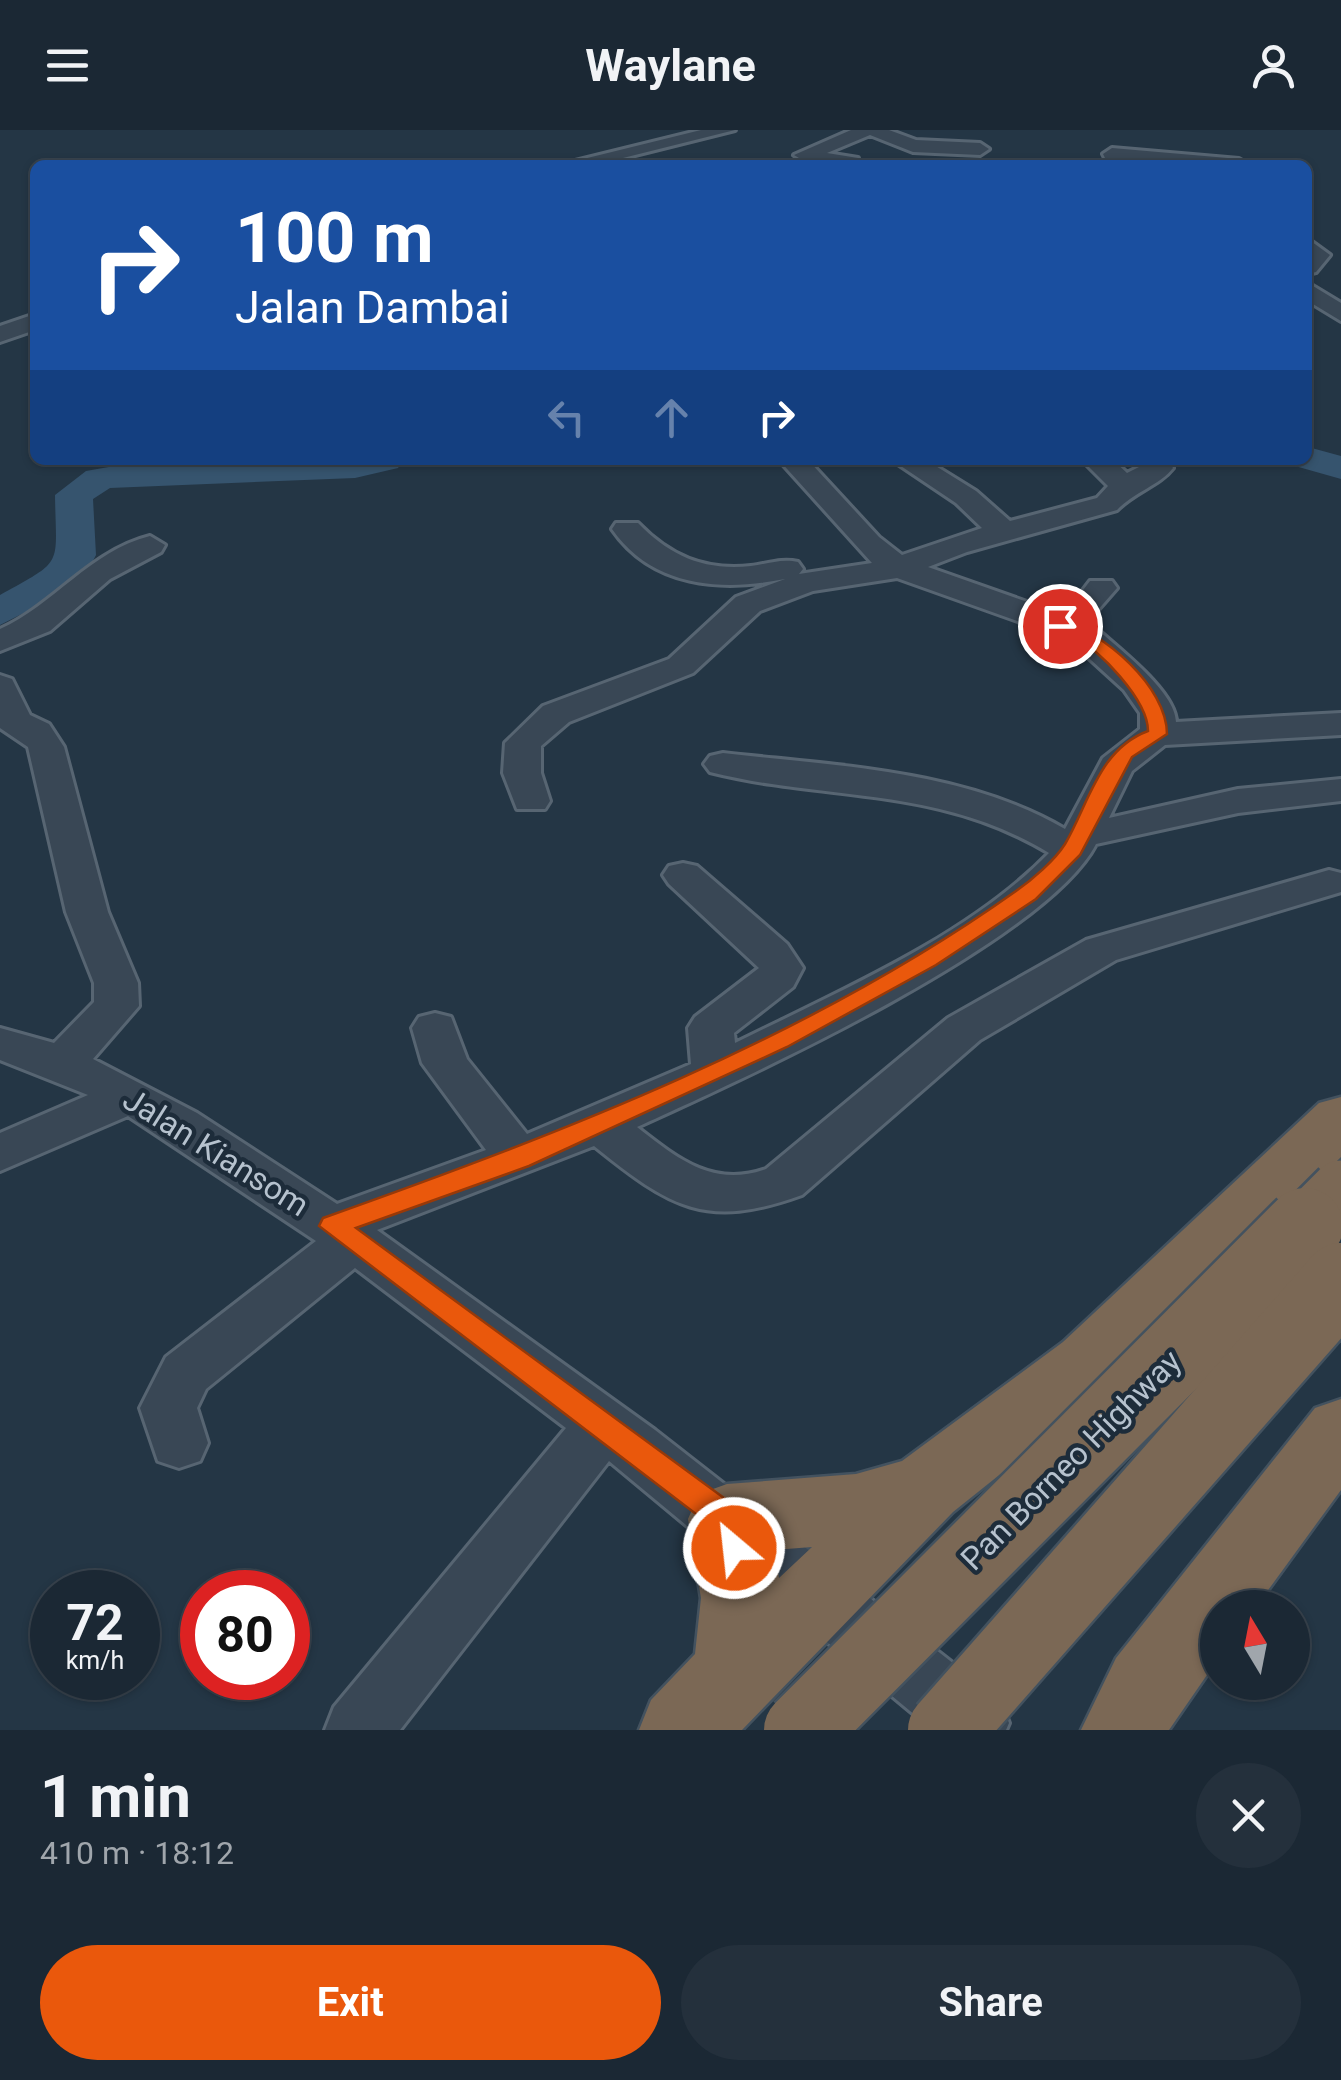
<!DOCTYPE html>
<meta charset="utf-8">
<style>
:root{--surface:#1b2834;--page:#24303c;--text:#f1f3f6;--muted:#a0a6ac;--line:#39444f;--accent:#ea580c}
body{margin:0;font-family:Roboto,sans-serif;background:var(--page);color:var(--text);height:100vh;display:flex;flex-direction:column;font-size:38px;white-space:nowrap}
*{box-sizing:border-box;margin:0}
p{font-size:32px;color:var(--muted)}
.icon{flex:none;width:55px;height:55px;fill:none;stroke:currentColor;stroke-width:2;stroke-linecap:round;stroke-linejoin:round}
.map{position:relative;height:1600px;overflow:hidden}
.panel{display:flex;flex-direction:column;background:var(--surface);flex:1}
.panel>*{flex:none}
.guide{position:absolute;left:30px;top:30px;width:1282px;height:305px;border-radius:15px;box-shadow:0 2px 8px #0004,0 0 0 2px var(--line);background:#1a4fa0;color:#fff;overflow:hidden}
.needle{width:65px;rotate:350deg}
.controls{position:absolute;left:1200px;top:1460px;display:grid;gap:20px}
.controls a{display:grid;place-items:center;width:110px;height:110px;border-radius:50%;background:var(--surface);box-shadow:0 2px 8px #0004,0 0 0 2px var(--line);font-size:50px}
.speed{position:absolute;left:30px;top:1440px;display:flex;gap:20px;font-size:50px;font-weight:700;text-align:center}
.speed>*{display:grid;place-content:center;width:130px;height:130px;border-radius:50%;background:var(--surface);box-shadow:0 2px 8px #0004,0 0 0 2px var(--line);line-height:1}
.speed small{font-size:25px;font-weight:400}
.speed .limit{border:15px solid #d22;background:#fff;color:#111}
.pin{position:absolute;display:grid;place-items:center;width:85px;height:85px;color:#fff;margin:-42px;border:5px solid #fff;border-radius:50%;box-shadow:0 2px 10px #0007}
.me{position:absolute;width:110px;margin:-55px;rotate:332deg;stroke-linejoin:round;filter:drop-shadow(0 0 8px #0008)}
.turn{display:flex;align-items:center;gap:35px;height:210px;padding:0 40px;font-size:45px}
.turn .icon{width:130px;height:130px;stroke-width:2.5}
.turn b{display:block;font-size:70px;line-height:85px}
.lanes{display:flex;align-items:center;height:95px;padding:0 40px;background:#0003;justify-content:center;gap:50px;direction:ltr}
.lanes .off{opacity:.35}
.round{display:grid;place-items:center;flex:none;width:105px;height:105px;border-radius:52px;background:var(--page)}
.head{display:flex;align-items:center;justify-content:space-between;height:170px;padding:0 40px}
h1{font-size:60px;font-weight:700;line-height:75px}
.cta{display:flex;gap:20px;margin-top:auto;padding:20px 40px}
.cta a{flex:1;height:115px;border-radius:60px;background:var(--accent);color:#fff;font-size:40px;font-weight:700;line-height:115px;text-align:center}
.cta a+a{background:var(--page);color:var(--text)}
header{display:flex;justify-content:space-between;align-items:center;height:130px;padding:0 40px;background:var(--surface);font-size:45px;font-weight:700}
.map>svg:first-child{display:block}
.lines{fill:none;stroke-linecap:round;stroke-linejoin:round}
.river{fill:#36546e;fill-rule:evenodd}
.minor-casing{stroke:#576572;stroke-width:6}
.highway-casing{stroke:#43525f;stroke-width:5}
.minor{fill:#394755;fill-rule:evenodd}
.highway{fill:#7b6855;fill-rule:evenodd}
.highway-bridge-far1-casing{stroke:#43525f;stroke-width:64;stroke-linecap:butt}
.highway-bridge-casing{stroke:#43525f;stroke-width:81;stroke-linecap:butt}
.highway-bridge-far1{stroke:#7b6855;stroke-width:59}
.highway-bridge{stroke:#7b6855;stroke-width:76}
.route{fill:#ea580c;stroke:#983908;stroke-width:2.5}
.labels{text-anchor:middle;stroke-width:9;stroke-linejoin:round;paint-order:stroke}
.near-street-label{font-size:32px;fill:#b6c2ce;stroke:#1d2c3a}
</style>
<header><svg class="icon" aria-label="menu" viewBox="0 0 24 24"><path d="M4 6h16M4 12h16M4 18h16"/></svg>Waylane<svg class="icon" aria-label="person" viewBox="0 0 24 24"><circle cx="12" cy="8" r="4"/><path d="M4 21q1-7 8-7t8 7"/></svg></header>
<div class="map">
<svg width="1341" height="1600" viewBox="0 0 1341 1600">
<rect width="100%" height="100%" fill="#243645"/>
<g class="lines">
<!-- river -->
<g class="river">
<path d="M1308,317L1341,326V349L1295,336L1291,330H1308Z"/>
<path d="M403,330L398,338L355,348L110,358L93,369L96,425L81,454L0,495V465C65,429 56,438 55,365L86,341L137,332Z"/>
</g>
<defs>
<g id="minor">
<path d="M701,0H735L595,35H559Z"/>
<path d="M851,0H889L916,10L980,13L989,19L980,25L913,22L870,5L827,23L858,28L859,35L804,31L794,25Z"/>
<path d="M1112,18L1239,29L1249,35H1173L1105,28L1103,24Z"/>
<path d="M1308,109L1330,125L1316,142L1308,144Z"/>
<path d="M1308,153L1341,173V191L1308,171Z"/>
<path d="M35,184V200L0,212V196Z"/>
<path d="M779,330H808L879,407L902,425L982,398L956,373L892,330H926L976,361L1010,391L1097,368L1108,356L1082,330H1113L1127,343L1149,332H1169L1173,338C1160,355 1134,362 1117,380L967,422L928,437L1064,485L1090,451H1112L1117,458L1096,482L1097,499C1119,519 1176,562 1176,592L1341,583V605L1165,615L1132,641L1109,688L1238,659L1341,649V671L1238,683L1096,714C1045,812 743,949 637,997C678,1029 713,1058 766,1039L948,888L1086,810L1329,740L1341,743V762L1116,830L980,910L802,1065C705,1100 670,1077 594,1016L377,1100L655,1300L1000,1570L1009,1593L1006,1600H933L609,1331L400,1600H325L334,1577L566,1298L355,1138L206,1259L197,1278L208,1313L200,1331L179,1338L158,1331L140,1278L166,1227L316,1111L128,986L0,1041V1003L88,965L0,930V898L54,913L94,872V853L66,782L28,617L0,598V545L12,549L30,585L49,594L64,617L108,782L138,853L139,876L93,929L197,983L337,1074L486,1020L422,933L412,898L419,887L435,883L451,887L467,929L527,1004L691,934L688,898L695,887L759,838L669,754L663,745L669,736L683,733L697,736L787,814L803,838L793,857L734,903L735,913C838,862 969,806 1049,723C936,655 830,672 710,642L704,634L710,626L723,623C836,636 964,640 1065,699L1103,628L1140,599V583L1124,560L1068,509L897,448L813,461L760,481L693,543L569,592L541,616V643L550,671L545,679H517L503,643L505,613L543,576L669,529L736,467L785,449C721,462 652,457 612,399L616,393H638C670,426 704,441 751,436C767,434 782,428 798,432L803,439L799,444L872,433Z"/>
<path d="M150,406L165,415L161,422L110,449L50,501L0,521V499C54,475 90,421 150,406Z"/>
</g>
<g id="highway">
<path d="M1341,967V1027L1113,1254L953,1382L742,1600H639L651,1570L695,1524L701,1468L688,1389L699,1364L727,1354L856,1344L902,1331L1063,1212L1319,973ZM812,1417L779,1448L774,1420Z"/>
<path d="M1341,1269V1360L1255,1478H1218V1529L1169,1600H1081L1116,1528L1315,1278Z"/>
</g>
</defs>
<!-- minor casing -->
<use href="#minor" class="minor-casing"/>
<!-- highway casing -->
<use href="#highway" class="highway-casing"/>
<!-- minor -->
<use href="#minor" class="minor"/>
<!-- highway -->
<use href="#highway" class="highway"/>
<defs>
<path id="highway-bridge-far1" d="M1303,1098L1341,1060"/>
<g id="highway-bridge">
<path d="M802,1600L1305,1096"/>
<path d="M946,1600L1341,1151"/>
</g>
</defs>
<!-- highway-bridge-far1 casing -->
<use href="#highway-bridge-far1" class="highway-bridge-far1-casing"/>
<!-- highway-bridge casing -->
<use href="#highway-bridge" class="highway-bridge-casing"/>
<!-- highway-bridge-far1 -->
<use href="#highway-bridge-far1" class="highway-bridge-far1"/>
<!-- highway-bridge -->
<use href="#highway-bridge" class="highway-bridge"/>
</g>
<!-- route -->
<path class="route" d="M1060,490C1104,502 1167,557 1167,604L1132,627L1080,725L1036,769L936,835L787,917L529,1036L356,1098L739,1379L750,1418L745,1429L734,1433L722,1429L713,1397L319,1096L323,1088C562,1003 808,909 1016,761C1032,750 1055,730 1065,714C1089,673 1099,619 1148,601C1148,570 1099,519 1072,505C1064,501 1058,501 1051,496Z"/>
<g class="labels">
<!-- near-street labels -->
<g class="near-street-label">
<text transform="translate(216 1022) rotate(32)" y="11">Jalan Kiansom</text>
<text transform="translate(1071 1330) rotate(-45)" y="11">Pan Borneo Highway</text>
</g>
</g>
</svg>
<div class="controls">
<a><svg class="needle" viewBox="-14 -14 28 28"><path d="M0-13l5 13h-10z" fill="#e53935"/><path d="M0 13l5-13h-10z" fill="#a0a6ac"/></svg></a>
</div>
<div class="speed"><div>72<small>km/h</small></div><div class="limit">80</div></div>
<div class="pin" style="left:1060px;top:496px;background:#d93025"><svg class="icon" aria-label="arrive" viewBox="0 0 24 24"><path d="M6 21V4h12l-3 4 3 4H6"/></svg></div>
<svg class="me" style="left:734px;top:1418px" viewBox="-20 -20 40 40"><circle r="17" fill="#ea580c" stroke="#fff" stroke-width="3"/><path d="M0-11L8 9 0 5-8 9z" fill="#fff"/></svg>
<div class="guide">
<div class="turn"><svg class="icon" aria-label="right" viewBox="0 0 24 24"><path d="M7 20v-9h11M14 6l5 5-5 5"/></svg><div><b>100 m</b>Jalan Dambai</div></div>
<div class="lanes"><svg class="icon off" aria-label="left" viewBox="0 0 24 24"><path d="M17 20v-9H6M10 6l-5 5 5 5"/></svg><svg class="icon off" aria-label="ahead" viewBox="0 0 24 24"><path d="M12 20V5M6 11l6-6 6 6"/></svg><svg class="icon" aria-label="right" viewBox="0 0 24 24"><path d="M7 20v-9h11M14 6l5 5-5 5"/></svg></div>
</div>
</div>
<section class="panel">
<div class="head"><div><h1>1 min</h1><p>410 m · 18:12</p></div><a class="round"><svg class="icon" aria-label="close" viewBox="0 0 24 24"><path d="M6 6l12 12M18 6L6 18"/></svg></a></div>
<div class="cta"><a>Exit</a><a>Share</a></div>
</section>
